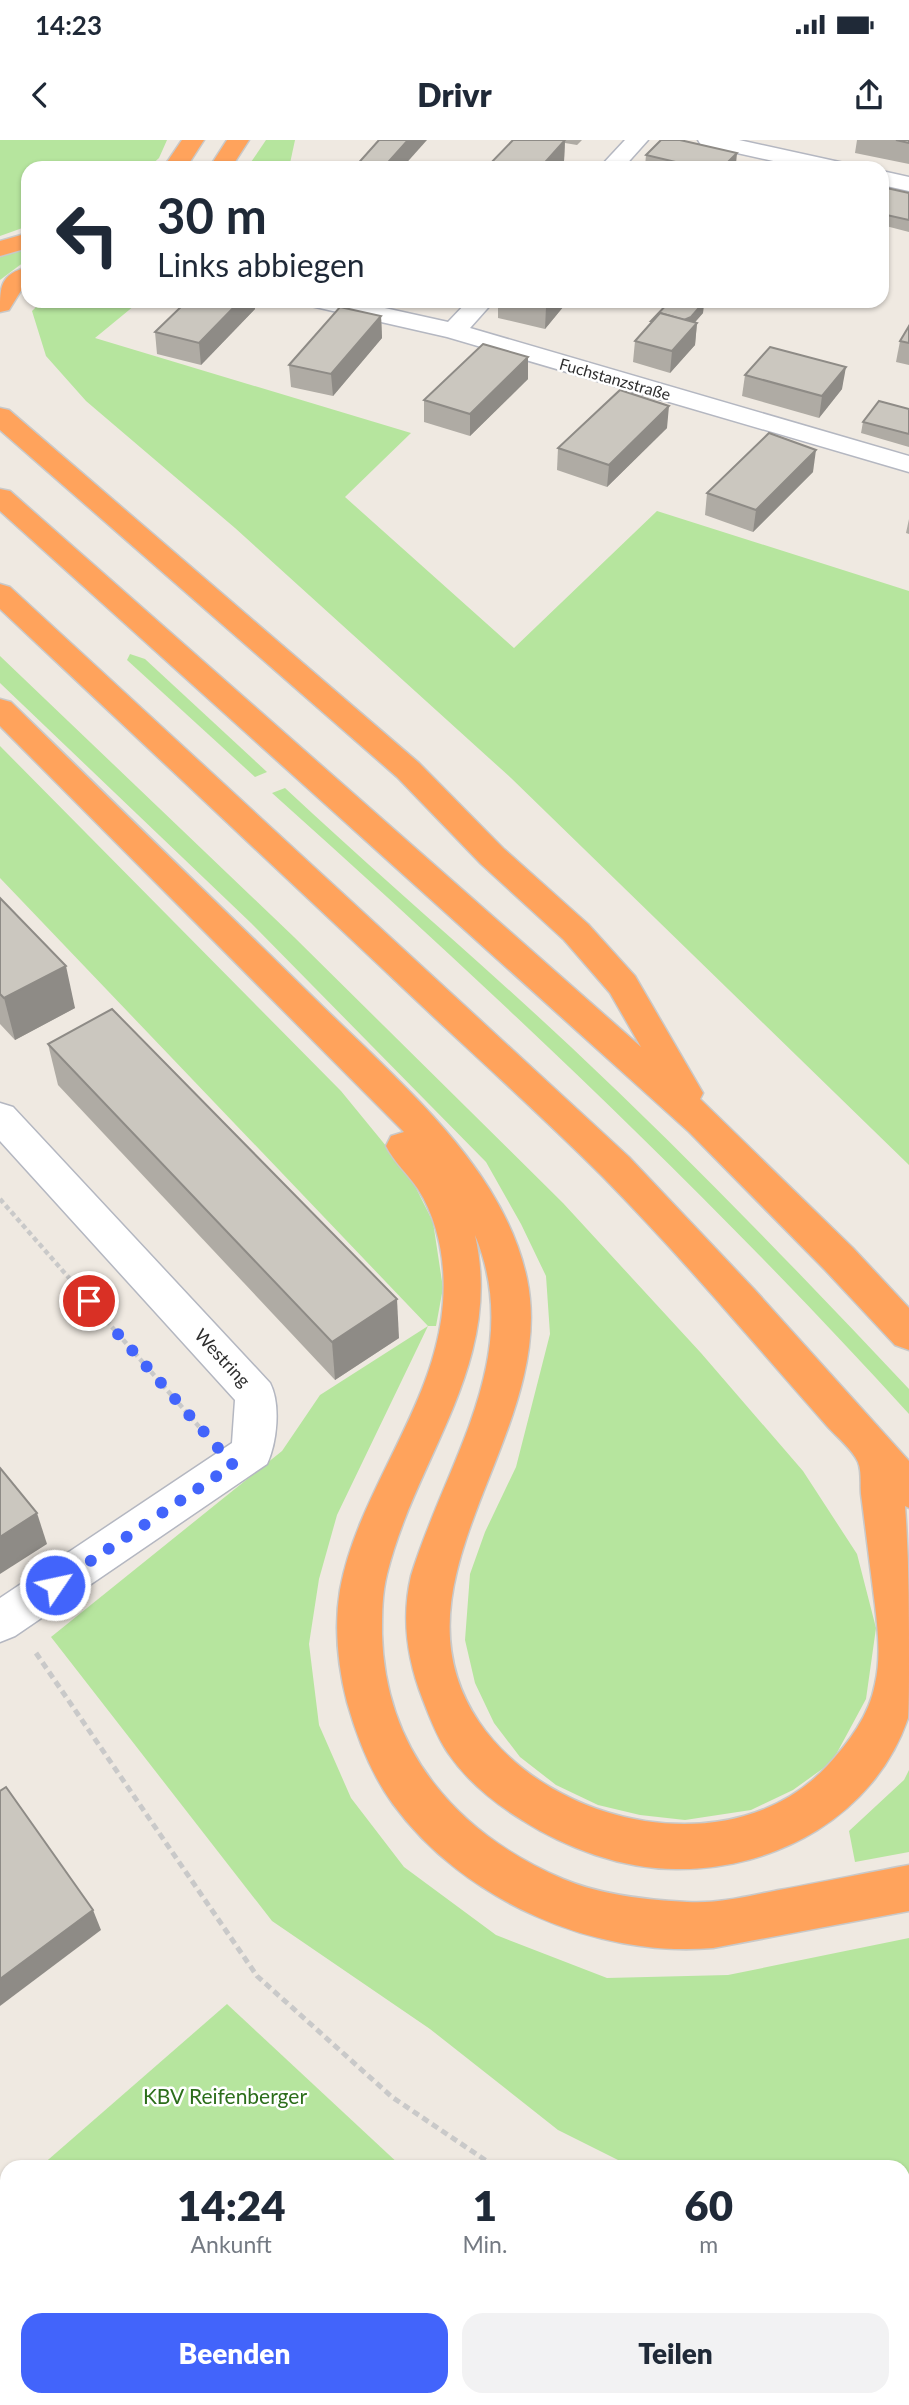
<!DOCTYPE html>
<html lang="de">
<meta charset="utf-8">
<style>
:root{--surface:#fff;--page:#f2f2f3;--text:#1f2937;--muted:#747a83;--accent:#4264fb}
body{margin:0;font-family:Lato,sans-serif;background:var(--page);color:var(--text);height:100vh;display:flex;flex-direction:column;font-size:26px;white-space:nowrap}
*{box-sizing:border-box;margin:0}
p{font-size:23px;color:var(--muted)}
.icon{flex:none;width:38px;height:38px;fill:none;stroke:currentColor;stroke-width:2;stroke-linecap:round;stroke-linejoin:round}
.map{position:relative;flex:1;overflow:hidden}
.drawer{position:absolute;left:0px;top:2020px;width:910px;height:247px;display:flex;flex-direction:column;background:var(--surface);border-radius:21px 21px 0 0;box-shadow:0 2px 5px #0004}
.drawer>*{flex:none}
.guide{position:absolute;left:21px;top:21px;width:868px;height:147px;border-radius:21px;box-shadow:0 2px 5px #0004;background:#fff;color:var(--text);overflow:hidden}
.pin{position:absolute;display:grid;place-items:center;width:60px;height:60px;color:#fff;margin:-30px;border:4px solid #fff;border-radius:50%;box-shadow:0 2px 7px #0007}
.me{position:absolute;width:77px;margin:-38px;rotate:56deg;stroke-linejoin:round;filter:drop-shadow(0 0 5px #0008)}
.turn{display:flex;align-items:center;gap:24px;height:147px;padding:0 21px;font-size:32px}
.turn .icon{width:91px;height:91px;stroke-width:2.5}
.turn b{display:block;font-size:49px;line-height:60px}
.eta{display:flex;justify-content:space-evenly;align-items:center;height:119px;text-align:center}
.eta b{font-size:42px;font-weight:800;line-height:49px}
.primary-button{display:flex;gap:14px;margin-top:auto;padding:14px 21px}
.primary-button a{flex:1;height:80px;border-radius:21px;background:var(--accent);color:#fff;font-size:28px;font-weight:800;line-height:80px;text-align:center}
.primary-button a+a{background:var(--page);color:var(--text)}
.status{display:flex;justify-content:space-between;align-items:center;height:49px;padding:0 35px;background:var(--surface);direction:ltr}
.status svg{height:19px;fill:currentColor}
header{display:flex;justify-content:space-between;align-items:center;height:91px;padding:0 21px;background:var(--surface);font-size:32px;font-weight:800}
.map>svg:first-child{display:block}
.green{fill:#b6e59e}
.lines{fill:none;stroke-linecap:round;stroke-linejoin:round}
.minor-casing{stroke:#b4b7c1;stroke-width:3}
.highway-casing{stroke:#c9c9c9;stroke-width:3}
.path-far1{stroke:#c9c9c9;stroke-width:4.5;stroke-dasharray:5 3.5;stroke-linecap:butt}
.path{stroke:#c9c9c9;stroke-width:5;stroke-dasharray:7 4.5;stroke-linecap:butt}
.minor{fill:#fff;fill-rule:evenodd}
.highway{fill:#ffa35c;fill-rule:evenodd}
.wall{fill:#afaba4}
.shaded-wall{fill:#8e8b86}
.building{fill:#cbc7bf;stroke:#8e8b86;stroke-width:2}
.route{stroke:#4264fb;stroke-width:12;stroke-dasharray:0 21.6}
.labels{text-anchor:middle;stroke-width:5;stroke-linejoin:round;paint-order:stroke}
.far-street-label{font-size:16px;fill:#2e2e2e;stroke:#fff}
.street-label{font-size:18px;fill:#2e2e2e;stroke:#fff}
.near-park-label{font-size:21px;fill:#2c6e1b;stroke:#fff}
</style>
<div class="status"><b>14:23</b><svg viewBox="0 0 49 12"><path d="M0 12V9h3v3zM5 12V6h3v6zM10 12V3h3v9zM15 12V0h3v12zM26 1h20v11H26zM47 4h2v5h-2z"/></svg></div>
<header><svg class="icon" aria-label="back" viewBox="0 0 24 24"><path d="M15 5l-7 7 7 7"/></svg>Drivr<svg class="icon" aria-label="share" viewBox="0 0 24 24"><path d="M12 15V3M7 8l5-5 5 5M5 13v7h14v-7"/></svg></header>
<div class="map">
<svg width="909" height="2265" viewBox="0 0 909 2265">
<rect width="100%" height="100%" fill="#efe9e1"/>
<!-- green -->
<g class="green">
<path d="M0,0H167L159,18L148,28H28V86L0,96Z"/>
<path d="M266,0H295L289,28H247Z"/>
<path d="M28,107V119L0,140V117Z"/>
<path d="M42,161H140L95,198L411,293L345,357L514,508L657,371L909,451V1025L511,638L235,388L86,261L46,216L32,171Z"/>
<path d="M130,514L145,519L267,632L255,637L127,520Z"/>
<path d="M0,516L294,797L563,1063L701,1213L803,1331L857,1414L876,1488L866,1559L832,1622L793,1650L751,1670L685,1680L640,1675L598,1665L556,1645L520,1617L494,1583L475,1543L465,1500L470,1434L485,1392L516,1327L550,1194L546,1136L521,1084L486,1022L251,783L0,543Z"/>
<path d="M0,606L341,951L409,1034L433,1082L443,1148L436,1186H428L337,1375L319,1439L309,1504L319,1585L351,1658L404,1727L496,1795L607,1838L728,1835L909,1798V2072L903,2074V2026H630L558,1990L430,1889L272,1781L51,1497L282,1311L320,1255L428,1186L0,738Z"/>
<path d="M285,648C379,736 477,819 571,907C688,1017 799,1132 909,1249V1274C709,1054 493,851 272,653Z"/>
<path d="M909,1630V1712L855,1722L849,1691L904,1640Z"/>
<path d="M227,1864L401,2026H41Z"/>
<path d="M7,2056V2259H652L658,2265H0V2062Z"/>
</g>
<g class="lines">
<defs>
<g id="minor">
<path d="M625,0H648L623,28H599Z"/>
<path d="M698,0H739L844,23L847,28H805L701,5Z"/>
<path d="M882,31L909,37V51L882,45Z"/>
<path d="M308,161H353L448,182L468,161H494L470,188L909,316V332L447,197L311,166Z"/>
<path d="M0,963L13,967L270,1243C281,1264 277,1303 267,1324L15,1496L0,1502V1458L232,1303L235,1260L0,1001Z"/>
</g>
<g id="highway">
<path d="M182,0H204L186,28H163Z"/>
<path d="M227,0H249L231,28H209Z"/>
<path d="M28,93V108L0,116V101Z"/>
<path d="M28,127V145L22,149L9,170L0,172C0,147 0,134 28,127Z"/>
<path d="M0,268L9,270L419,623L503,708L588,784L635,836L703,953L700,959L853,1108L909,1168V1210L895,1205L825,1130L689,992L0,371V349L10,351L641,907L610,853L564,800L481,724L397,637L0,290Z"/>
<path d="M0,444L10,447L629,1017L754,1149L909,1321V1368L905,1366C909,1419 909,1472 909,1525C909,1541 909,1563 908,1578C875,1675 776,1730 676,1729C622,1729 566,1708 522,1680C493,1662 467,1641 448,1613C437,1597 430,1578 423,1560C407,1519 401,1479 411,1436C445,1323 526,1218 475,1095C504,1224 416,1316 387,1434C382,1454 382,1473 382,1494C385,1612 458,1694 563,1739C601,1755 646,1760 687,1762C718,1764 749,1756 779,1750C823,1742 866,1733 909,1725V1771L713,1808C595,1818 463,1760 393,1664C371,1634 357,1597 347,1562C338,1527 334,1486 340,1450C358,1350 436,1266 443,1163C446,1124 439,1082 418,1049C408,1034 394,1022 386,1006L391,996L404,992L0,586V559L11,562C94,644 178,725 262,807C296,840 330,874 365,907C431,972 507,1044 527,1139C559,1293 382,1438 479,1582C551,1688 736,1726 828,1625C849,1602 869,1576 875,1544C881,1518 878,1491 875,1465C870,1428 866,1391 861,1354C860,1343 862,1332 858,1322C853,1310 836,1296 827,1286C799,1254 771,1222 743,1190C698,1138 651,1086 603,1037C532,966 456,899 383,829C255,709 128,589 0,469Z"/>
</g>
</defs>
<!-- minor casing -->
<use href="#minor" class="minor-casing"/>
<!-- highway casing -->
<use href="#highway" class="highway-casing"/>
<!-- path-far1 -->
<path class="path-far1" d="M0,1059L202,1290"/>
<!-- path -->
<g class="path">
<path d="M36,1513L257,1836L392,1957L494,2026"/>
<path d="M903,2163H909"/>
</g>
<!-- minor -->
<use href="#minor" class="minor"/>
<!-- highway -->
<use href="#highway" class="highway"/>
</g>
<!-- wall -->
<g class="wall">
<path d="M513,0H582L577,5L565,3L564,21Z"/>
<path d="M857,0H909V24L855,13Z"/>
<path d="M646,15L736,24L732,28H652L645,26Z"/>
<path d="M882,47L909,53V92L882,85Z"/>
<path d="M187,161H254L255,169L201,225L157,214L155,192Z"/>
<path d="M498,161H568L545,189L498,178Z"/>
<path d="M704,162L703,173L695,182L697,183L695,205L670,233L633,222L635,201L651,183V181Z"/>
<path d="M381,176L382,198L333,256L291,247L289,225Z"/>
<path d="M909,186V225L896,222L900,201Z"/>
<path d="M528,217V239L470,296L424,282V260Z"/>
<path d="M745,235L842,249L819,278L742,256Z"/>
<path d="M909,269V307L861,293L863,282Z"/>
<path d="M667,288L607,347L557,330L558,308Z"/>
<path d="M813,332L753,392L705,375L707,353Z"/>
<path d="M909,379V394L906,393Z"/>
<path d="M0,758L75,868L15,900L0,884Z"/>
<path d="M48,904L399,1198L335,1240L58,945Z"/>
</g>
<!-- shaded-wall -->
<g class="shaded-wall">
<path d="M408,0H427L402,28H383Z"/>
<path d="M565,0L564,21L558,28H540Z"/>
<path d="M737,13L736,24L732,28H722Z"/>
<path d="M240,161H254L255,169L201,225L199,203Z"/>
<path d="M551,161H568L545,189L546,167Z"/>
<path d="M704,162L703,173L690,188L670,186Z"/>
<path d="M381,176L382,198L333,256L331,234Z"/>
<path d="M697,183L695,205L670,233L672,211Z"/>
<path d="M528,217V239L470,296V274Z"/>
<path d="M846,227L842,249L819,278L822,256Z"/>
<path d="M669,266L667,288L607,347L609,325Z"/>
<path d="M816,310L813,332L753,392L756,370Z"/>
<path d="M66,826L75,868L15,900L4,858Z"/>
<path d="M397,1159L399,1198L335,1240L332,1202Z"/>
<path d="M37,1373L47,1404L0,1434V1397Z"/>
<path d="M93,1770L101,1790L0,1866V1839Z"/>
</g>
<!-- building -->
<g class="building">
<path d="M379,0H408L383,28H354Z"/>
<path d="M513,0H565L540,28H486Z"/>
<path d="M661,0H680L737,13L722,28H701L646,15Z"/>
<path d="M896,0H909V3Z"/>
<path d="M769,23L794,28H765Z"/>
<path d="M616,24L633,28H612Z"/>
<path d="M882,47L909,53V80L882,74Z"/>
<path d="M187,161H240L199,203L155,192Z"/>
<path d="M518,161H551L546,167Z"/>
<path d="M670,161H701L704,162L691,177L684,180L660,173L653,181H651Z"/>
<path d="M340,167L381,176L331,234L289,225Z"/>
<path d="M660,173L697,183L672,211L635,201Z"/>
<path d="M909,186V203L900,201Z"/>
<path d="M483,204L528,217L470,274L424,260Z"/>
<path d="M770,207L846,227L822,256L745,235Z"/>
<path d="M620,250L669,266L609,325L558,308Z"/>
<path d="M879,261L909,269V294L863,282Z"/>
<path d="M769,293L816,310L756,370L707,353Z"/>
<path d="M0,758L66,826L4,858L0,854Z"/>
<path d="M112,869L397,1159L332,1202L48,904Z"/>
<path d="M0,1328L37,1373L0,1397Z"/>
<path d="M6,1647L93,1770L0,1839V1651Z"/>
</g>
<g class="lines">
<!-- route -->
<path class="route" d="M55,1445L233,1325L89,1161"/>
</g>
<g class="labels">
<!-- far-street labels -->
<g class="far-street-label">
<text transform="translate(615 239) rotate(16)" y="6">Fuchstanzstraße</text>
</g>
<!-- street labels -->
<g class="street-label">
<text transform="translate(222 1218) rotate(47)" y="6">Westring</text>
</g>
<!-- near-park labels -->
<g class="near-park-label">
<text x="225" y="1964">KBV Reifenberger</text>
</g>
</g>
</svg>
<div class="pin" style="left:89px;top:1161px;background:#d93025"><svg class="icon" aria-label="arrive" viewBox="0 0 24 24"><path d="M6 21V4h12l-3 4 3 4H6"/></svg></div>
<svg class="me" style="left:55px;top:1445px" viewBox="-20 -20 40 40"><circle r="17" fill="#4264fb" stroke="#fff" stroke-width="3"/><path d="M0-11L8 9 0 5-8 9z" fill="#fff"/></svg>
<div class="guide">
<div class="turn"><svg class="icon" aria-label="left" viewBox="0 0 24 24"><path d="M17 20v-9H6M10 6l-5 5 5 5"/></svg><div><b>30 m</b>Links abbiegen</div></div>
</div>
<section class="drawer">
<div class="eta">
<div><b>14:24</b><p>Ankunft</p></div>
<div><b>1</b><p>Min.</p></div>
<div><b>60</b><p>m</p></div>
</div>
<div class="primary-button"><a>Beenden</a><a>Teilen</a></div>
</section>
</div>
